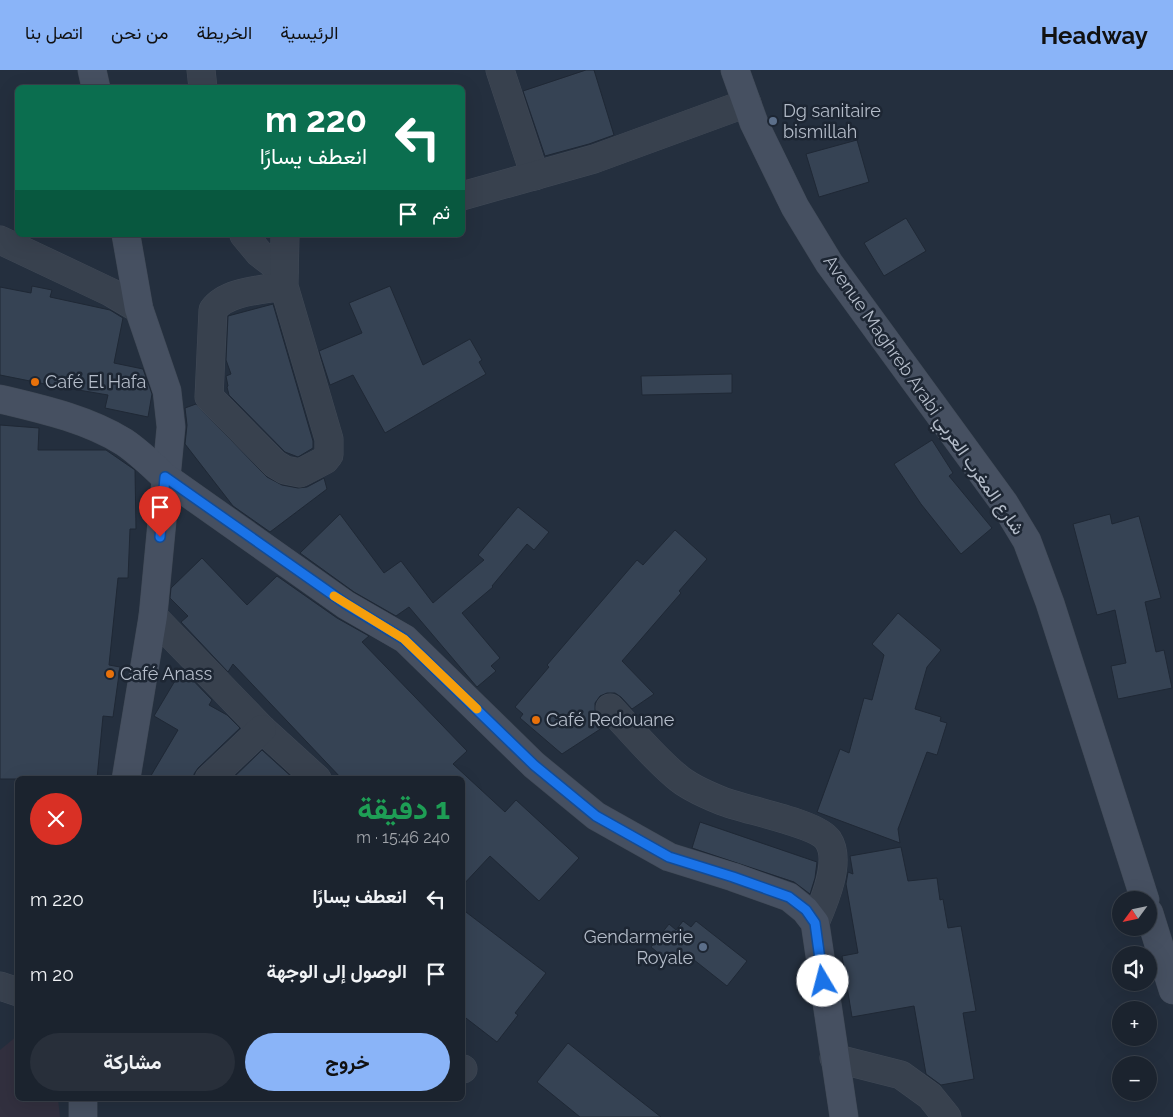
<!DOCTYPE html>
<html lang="ar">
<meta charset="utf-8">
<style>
:root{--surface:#1b232e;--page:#282f3a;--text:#f1f3f6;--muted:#a0a4aa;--line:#39404a;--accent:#8ab4f8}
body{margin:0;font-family:Raleway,Vazirmatn,sans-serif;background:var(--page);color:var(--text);direction:rtl;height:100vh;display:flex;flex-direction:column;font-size:19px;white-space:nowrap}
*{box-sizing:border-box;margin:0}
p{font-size:16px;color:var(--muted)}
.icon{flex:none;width:28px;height:28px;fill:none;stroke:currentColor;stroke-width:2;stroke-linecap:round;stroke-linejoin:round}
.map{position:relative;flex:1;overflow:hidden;direction:ltr}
.side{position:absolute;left:15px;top:706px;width:450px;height:325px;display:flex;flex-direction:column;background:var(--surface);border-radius:8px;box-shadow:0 5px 20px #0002,0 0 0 1px var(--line);direction:rtl}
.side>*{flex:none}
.top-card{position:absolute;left:15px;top:15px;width:450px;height:152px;border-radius:8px;box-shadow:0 5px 20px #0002,0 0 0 1px var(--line);direction:rtl;background:#0b6e4f;color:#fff;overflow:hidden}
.needle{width:32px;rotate:237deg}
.buttons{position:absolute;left:1112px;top:821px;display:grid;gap:10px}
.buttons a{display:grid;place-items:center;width:45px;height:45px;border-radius:50%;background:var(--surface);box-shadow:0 5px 20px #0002,0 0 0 1px var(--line);font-size:25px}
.pin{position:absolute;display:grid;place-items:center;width:42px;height:42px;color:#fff;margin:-51px -21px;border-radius:50% 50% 50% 0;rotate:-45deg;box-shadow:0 0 5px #0007}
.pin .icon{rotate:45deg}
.me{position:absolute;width:55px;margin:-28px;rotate:352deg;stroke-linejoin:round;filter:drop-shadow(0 0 4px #0008)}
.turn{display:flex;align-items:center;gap:18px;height:105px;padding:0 15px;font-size:22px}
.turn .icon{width:65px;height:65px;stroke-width:2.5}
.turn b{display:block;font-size:35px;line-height:42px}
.then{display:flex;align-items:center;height:48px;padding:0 15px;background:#0003;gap:10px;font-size:19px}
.round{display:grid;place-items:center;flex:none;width:52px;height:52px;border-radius:26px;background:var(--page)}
.head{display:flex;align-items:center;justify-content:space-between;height:85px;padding:0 15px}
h1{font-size:30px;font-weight:700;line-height:38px;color:#1e9e55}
.primary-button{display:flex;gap:10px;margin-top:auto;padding:10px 15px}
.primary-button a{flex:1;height:58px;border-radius:30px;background:var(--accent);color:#111;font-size:20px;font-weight:700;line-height:58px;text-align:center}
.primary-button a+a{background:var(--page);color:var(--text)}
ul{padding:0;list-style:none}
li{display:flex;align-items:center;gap:15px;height:75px;padding:0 15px}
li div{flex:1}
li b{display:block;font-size:19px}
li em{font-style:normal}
header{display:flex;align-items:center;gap:30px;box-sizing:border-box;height:70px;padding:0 25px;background:var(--accent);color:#111}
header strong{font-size:24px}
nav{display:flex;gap:28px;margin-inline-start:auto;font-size:18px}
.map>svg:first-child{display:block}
.medical{fill:#32303f}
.building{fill:#364354;stroke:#1f2835}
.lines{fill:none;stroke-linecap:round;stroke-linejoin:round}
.street-casing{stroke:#414a57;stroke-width:29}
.secondary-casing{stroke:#414a57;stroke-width:29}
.street{stroke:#38414e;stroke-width:28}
.secondary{stroke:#465061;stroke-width:28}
.route-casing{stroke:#114b97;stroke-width:12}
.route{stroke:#1a73e8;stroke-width:9}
.slow{stroke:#f59e0b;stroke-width:9}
.service-dot{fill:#5c6f8a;stroke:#1d2633;stroke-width:2}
.food-dot{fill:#e8710a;stroke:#1d2633;stroke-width:2}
.labels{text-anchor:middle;stroke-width:5;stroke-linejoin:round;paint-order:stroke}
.poi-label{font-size:18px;fill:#b4bcc9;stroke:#1d2633;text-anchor:start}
.street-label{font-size:18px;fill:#b4bcc9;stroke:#1d2633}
</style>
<header>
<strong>Headway</strong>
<nav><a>الرئيسية</a><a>الخريطة</a><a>من نحن</a><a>اتصل بنا</a></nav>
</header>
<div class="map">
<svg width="1173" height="1047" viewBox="0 0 1173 1047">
<rect width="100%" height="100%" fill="#242f3e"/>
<!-- medical -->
<path class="medical" d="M17,966L18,1029H58L60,1047H0V980Z"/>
<!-- building -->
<g class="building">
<path d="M586,0H594L614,65L589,74L545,86L523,21Z"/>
<path d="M857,70L869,112L819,127L806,84Z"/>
<path d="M906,148L926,181L884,206L864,173Z"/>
<path d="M32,216L52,220L50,227L110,240L123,248L114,293L143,299L152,324L148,347L105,338L108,325L55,316L0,305V217L31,223Z"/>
<path d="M390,216L423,295L470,269L482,290L479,292L486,304L385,363L353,305L330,315L319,281L362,263L349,233Z"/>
<path d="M273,234L313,371V378L298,387L285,382L229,325L227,317L228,316L226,306L231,304L226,290L228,246Z"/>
<path d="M732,304V323L642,325L641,306Z"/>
<path d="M196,334L267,407L282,415L298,418L307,417L324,408L327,419L270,462L233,436L185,374L187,355L185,338Z"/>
<path d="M0,355L39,358L38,380H106L135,400L136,459H130L128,508H118L109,595L120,597L113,647L103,646L97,709H0Z"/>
<path d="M932,370L953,403L949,406L992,458L961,484L921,434L894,394Z"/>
<path d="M518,437L549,462L534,480L527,474L492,516L493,517L462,543L500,588L491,596L496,601L477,617L409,537L396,546L354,522L300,483L340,444L384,503L401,491L433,533L484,490L478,485Z"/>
<path d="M1110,444L1112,454L1139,446L1161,528L1145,532L1156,582L1164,580L1172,618L1118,629L1111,596L1126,593L1115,540L1097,545L1073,454Z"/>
<path d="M675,460L707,489L679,521L681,523L622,591L654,624L632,639L621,627L615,623H607L600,626L595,633V641L599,649L605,656L562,684L520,648L523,644L515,637L549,597L547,595L637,490L643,495Z"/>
<path d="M202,488L247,535L277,506L337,548L369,566L362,572L467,681L453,694L505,742L516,730L579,788L539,831L490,786L462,816V709H342L233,594L228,602L181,552L188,546L170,528L171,518Z"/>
<path d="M898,543L941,580L927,597L915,639L941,647L940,651L947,653L937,685L927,682L898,759L900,773L817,742L840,679L849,683L864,628L872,630L884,585L872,574Z"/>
<path d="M182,599L212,630L209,635L227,645L240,658L198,698L194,704V709H149L178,660L154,646Z"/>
<path d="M262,680L294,709H232Z"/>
<path d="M700,752L817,792L815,808L810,824L794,812L692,778Z"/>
<path d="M901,777L908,811L937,808L940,830L943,829L948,858L961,856L976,941L963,943L974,1009L941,1015L926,1004L914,936L852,947L842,886L858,883L846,814L848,802L853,804L850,786Z"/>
<path d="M462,839L546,903L515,943L518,945L497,972L462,945Z"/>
<path d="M683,851L691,857L696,851L747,891L727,916L684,882L673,895L651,877L669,854L676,860Z"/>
<path d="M568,973L619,1014L661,1047H580L537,1012Z"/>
</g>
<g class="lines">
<defs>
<g id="street">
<path d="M201,0L203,18"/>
<path d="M500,0L535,106"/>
<path d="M462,126L594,89L747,33"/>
<path d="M244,165L259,183L284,202"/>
<path d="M0,170L110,222L139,239"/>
<path d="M284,216L329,369V385L325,390L300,403L285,400L275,394L209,327L213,240C226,221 262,220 284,216L285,165"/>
<path d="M153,546L262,659L317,709"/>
<path d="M610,638C631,660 652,686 676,706C688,717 707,725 722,731C744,740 817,753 828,770C842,791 824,832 815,853"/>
<path d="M209,709L262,659"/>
<path d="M0,916L18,922"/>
<path d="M834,988L901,1005L930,1026L947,1047"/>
<path d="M462,999H463"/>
</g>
<g id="secondary">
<path d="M92,0L96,18"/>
<path d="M735,0L754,53L795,137L829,193L1004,433L1027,471L1050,533L1145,830"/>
<path d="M126,165L139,239L167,321L171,357L153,546L126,709"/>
<path d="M0,329C42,339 87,349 124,372C139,382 152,395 165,407L346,535L405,569L534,695L596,746L669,787L733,807L789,827L805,840L815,853L844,1047"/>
<path d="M1149,843L1173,920"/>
<path d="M83,1029V1047"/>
</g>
</defs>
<!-- street casing -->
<use href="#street" class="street-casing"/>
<!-- secondary casing -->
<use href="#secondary" class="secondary-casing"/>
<!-- street -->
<use href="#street" class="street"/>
<!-- secondary -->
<use href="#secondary" class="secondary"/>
</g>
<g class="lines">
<defs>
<path id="route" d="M160,467L165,407L346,534L404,569L534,695L596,746L669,787L733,807L789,827L806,840L815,853L823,911"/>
</defs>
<!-- route casing -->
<use href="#route" class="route-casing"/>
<!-- route -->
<use href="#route" class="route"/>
<!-- slow -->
<path class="slow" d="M334,526L404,569L477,639"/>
</g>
<!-- markers -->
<g class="service-dot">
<circle cx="773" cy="51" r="5"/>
<circle cx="703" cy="877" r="5"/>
</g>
<g class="food-dot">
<circle cx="35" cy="312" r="5"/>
<circle cx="110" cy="604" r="5"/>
<circle cx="536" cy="650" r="5"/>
</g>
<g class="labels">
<!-- poi labels -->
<g class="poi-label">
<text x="783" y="47">Dg sanitaire<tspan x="783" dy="21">bismillah</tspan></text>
<text x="45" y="318">Café El Hafa</text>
<text x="120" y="610">Café Anass</text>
<text x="546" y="656">Café Redouane</text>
<text x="693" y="873" text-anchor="end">Gendarmerie<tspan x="693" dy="21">Royale</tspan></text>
</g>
<!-- street labels -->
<g class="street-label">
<text transform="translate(924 325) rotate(55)" y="6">Avenue Maghreb Arabi شارع المغرب العربي</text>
</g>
</g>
</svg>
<div class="buttons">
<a><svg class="needle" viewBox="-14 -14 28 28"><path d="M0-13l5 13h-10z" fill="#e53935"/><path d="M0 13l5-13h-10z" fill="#a0a4aa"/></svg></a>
<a><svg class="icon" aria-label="sound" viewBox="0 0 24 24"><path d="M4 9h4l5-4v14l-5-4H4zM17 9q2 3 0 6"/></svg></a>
<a>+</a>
<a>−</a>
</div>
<div class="pin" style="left:160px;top:467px;background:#d93025"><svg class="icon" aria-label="arrive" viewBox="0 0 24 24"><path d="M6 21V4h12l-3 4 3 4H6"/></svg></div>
<svg class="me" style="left:823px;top:911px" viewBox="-20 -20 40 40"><circle r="19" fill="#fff"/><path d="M0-13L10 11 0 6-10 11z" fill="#1a73e8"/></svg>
<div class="top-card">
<div class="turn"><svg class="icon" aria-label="left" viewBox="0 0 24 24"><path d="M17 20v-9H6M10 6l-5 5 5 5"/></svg><div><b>220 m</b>انعطف يسارًا</div></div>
<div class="then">ثم<svg class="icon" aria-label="arrive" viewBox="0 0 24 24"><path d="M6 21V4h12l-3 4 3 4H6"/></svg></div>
</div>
<section class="side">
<div class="head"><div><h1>1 دقيقة</h1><p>240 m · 15:46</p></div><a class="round" style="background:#d93025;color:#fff"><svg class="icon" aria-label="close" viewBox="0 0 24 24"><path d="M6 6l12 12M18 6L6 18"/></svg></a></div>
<ul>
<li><svg class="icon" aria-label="left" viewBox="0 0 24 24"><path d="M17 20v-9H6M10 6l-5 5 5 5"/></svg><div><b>انعطف يسارًا</b></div><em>220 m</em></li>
<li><svg class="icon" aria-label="arrive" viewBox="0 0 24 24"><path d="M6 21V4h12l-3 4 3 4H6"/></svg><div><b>الوصول إلى الوجهة</b></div><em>20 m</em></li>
</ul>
<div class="primary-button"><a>خروج</a><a>مشاركة</a></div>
</section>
</div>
